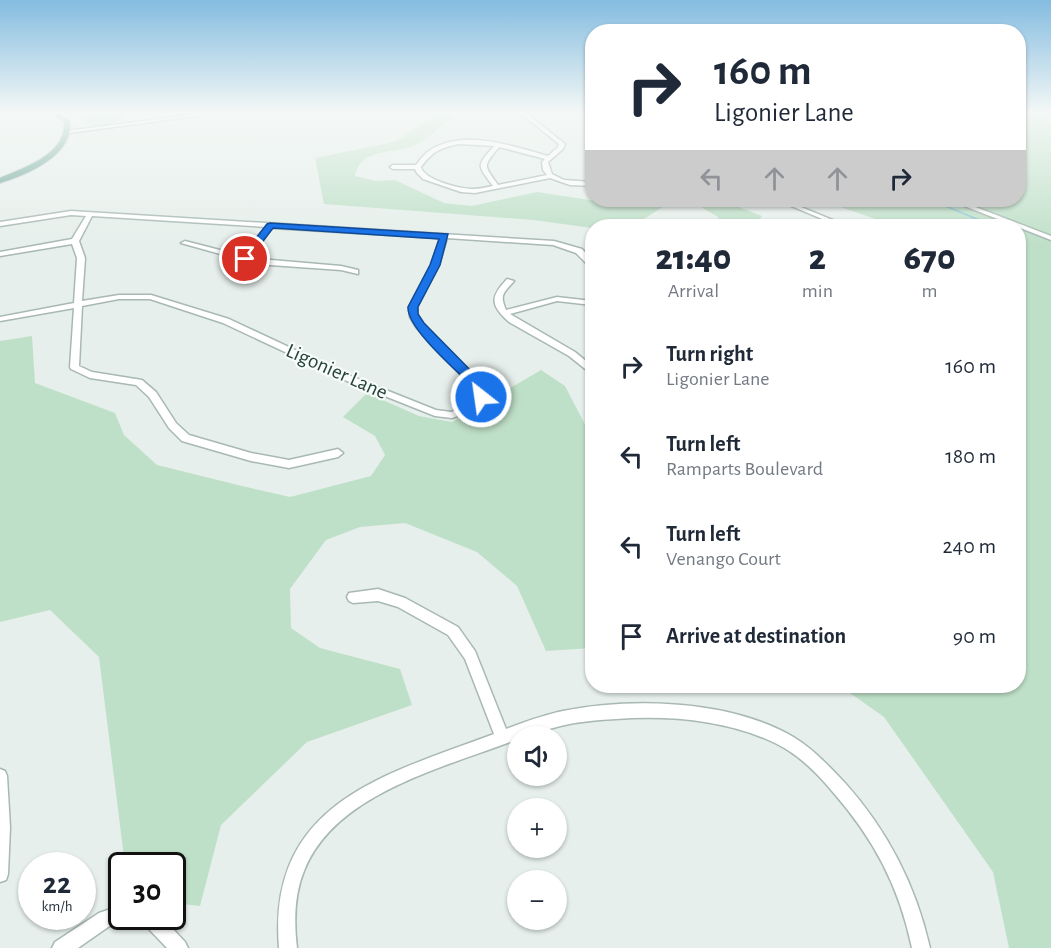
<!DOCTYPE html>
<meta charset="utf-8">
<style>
:root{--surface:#fff;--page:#f2f2f3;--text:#1f2937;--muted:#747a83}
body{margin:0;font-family:"Alegreya Sans",sans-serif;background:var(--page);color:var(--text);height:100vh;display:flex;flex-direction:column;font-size:22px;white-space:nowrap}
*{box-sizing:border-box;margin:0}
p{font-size:20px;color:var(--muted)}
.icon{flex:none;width:33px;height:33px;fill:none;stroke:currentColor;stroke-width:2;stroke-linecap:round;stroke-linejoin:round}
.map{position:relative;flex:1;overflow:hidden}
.panel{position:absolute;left:585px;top:219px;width:441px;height:474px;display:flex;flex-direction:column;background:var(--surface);border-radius:24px;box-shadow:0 2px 4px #0004}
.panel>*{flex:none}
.guide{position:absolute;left:585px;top:24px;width:441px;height:183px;border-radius:24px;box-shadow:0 2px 4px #0004;background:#fff;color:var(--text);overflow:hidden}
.buttons{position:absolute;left:507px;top:726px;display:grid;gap:12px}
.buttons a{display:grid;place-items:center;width:60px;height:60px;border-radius:50%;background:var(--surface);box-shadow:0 2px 4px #0004;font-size:30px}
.speed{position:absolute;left:18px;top:852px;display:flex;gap:12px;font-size:30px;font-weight:700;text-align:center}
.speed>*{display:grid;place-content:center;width:78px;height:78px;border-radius:50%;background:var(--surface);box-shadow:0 2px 4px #0004;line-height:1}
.speed small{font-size:15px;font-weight:400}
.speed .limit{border:3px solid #111;border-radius:9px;background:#fff;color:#111}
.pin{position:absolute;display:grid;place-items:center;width:51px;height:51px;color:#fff;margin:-26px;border:3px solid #fff;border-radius:50%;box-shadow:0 2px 6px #0007}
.me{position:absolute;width:66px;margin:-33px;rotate:330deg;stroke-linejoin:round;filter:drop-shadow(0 0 4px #0008)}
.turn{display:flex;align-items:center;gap:21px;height:126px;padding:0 30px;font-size:27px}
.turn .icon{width:78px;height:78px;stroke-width:2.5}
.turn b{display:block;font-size:42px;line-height:51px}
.lanes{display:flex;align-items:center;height:57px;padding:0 30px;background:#0003;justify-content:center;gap:30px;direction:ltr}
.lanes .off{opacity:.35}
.eta{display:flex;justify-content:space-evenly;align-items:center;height:102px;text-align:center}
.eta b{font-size:36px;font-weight:800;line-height:42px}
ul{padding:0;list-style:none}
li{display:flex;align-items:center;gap:18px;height:90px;padding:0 30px}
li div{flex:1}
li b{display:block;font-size:22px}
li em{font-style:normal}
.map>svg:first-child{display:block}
.green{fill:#bfe0c8}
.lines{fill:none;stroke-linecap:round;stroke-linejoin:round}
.stream{stroke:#8ec9d4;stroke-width:1.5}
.minor-casing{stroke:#a8b8b2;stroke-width:3}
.major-casing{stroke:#c2cac8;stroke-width:2}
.minor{fill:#fff;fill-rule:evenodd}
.major{fill:#6aa596;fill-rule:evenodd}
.route{fill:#1a73e8;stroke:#114b97;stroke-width:1.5}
.labels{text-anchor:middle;stroke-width:4.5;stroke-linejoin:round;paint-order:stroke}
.street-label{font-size:21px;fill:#24423a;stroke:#f7fbf9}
</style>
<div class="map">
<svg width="1051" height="948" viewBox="0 0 1051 948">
<rect width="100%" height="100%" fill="#e6efeb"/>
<!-- green -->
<g class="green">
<path d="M97,112H124L128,114C116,124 99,129 84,123L88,115Z"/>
<path d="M441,112L455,115C443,124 431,137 418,144C396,156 361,145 355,176L376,181L395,180L444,203L472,206L537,192L596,201L721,200L762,216L755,226H719L718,217L701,207L669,203L633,226L592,228L534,220L324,204L315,158L394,142Z"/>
<path d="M1019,112H1051V948H1009L993,872L884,717L840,686H1018V226H896L820,200H1018Z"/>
<path d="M32,336L35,383L115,413L124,435L157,465L242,486L290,497L371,476L385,455L375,436L343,417L367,393L419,416L452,422L541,370L565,386L592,438V648L546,651L517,586L477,552L405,523L360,527L326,540L290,589L291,628L320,648L400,669L412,705L307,742L221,825L200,906L173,903L172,866L125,865L99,657L50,610L0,622V341Z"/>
</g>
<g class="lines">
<!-- stream -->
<g class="stream">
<path d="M583,112L592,118"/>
<path d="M931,200L984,222L1014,226"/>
<path d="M1018,228L1050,240"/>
</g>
<defs>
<g id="minor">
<path d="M212,112H226L69,133L66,131Z"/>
<path d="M519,112H525L565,144L563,149L548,162L552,174L564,180L592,182V186L570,185L550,178L475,193L461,192L423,179L417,173L415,169H393L390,167L393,165H416C420,160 424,154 429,151C463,128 512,146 548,156L558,147L559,144ZM459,144L494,146C476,167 477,164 493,186C486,187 480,189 473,189C460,189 424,180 421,167C433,151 440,148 459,144ZM499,147L545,159L542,162L543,170L547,175L498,185C483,164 483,167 499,147Z"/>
<path d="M777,200H784L847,226H839Z"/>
<path d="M949,200H957L1051,236V240Z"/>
<path d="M71,211L554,241L582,249L592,260V266H589L576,253L553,245L447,238L439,265L417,307L418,317L422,324L486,390V397L474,410L452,418L435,416L347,381L223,323L150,299H119L82,306L79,366L92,372L142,380L156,392L176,423L189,435L251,453L289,460L338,449L343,453L338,457L289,468L251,461L182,441L169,428L149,397L136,385L90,378L71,369L70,367L74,308L0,321V317L74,303L77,258L72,244L0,256V252L72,239L86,216L71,215L0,226V222ZM92,216L266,227L243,256L185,241L181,243L256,264L341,270L358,274V270L341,266L249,258L272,228L440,238L431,265L409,307L410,317L416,327L476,391V396L468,406L451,412L436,410L353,377L229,319L151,295H119L82,301L85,258L79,241Z"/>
<path d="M507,279L514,281C504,293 499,294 506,310L557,297L592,301V305L557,301L510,314L575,352L592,366V373L589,372L569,356L509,322C490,305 490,297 507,279Z"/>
<path d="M378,589L405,598L458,627L475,651L506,729C525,722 543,715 563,711C633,697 732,700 795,738C814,750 830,767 845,783C888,831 916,886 930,948H912C899,886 874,839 832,791C817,773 799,755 777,744C729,720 669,715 616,719C595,720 573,722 553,728C541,731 530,736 518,736V739C447,767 335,792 304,871C294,895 294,922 297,948H279C267,803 384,775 494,734L465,659L448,635L398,607L378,601L353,603L349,601L347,597L349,593Z"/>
<path d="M0,769L5,771L7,776L10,827L8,874L6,880L0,882Z"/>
<path d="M122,905V916H129L128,919L111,925L78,948H52L55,942L99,913Z"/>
<path d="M133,916H161L185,942L188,948H167L146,926L135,922Z"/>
</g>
<path id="major" d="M50,112H57L70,121C74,155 27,175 0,183V178C24,168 67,154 64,122Z"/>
</defs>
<!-- minor casing -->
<use href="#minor" class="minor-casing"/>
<!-- major casing -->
<use href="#major" class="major-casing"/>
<!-- minor -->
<use href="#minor" class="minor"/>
<!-- major -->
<use href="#major" class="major"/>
</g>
<!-- sky -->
<linearGradient id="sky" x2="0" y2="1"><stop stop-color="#84bce0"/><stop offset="0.46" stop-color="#f4f8f6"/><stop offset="1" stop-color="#f4f8f6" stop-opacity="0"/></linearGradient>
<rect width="1051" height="245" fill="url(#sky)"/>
<!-- route -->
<path class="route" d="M270,223L448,234L440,265L418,307V314L424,323L479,379L487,390L485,400H476L475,390L471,385C455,369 407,328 408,307L430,265L439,239L273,228L248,261H241V257L267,224Z"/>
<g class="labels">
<!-- street labels -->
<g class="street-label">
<text transform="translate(337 371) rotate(24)" y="7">Ligonier Lane</text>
</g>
</g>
</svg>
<div class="buttons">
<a><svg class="icon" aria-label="sound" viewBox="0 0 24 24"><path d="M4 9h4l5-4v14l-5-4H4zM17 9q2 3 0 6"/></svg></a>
<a>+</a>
<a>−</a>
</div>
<div class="speed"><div>22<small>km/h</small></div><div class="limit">30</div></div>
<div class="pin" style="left:245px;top:259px;background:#d93025"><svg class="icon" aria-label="arrive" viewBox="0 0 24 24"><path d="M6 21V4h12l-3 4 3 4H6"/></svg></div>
<svg class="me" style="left:481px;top:397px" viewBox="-20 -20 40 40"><circle r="17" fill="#1a73e8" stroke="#fff" stroke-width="3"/><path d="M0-11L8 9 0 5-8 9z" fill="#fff"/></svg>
<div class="guide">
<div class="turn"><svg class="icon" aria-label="right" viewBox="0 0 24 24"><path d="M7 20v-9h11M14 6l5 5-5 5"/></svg><div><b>160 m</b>Ligonier Lane</div></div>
<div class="lanes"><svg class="icon off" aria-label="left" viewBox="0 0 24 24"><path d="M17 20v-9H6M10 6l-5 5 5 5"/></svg><svg class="icon off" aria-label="ahead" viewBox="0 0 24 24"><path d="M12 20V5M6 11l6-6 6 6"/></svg><svg class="icon off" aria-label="ahead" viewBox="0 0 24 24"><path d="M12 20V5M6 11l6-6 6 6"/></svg><svg class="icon" aria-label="right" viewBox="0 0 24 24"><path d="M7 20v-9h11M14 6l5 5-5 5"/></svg></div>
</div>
<section class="panel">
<div class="eta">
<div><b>21:40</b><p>Arrival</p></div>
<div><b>2</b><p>min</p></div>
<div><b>670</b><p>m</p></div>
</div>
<ul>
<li><svg class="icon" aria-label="right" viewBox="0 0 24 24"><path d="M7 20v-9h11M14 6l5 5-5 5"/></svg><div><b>Turn right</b><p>Ligonier Lane</p></div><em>160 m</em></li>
<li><svg class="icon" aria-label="left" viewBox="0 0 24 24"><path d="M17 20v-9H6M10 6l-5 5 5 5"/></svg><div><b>Turn left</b><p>Ramparts Boulevard</p></div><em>180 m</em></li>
<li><svg class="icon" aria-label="left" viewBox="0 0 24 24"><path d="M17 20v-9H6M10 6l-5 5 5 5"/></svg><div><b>Turn left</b><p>Venango Court</p></div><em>240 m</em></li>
<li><svg class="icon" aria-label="arrive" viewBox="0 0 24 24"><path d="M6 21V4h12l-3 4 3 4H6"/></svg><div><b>Arrive at destination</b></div><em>90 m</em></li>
</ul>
</section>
</div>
